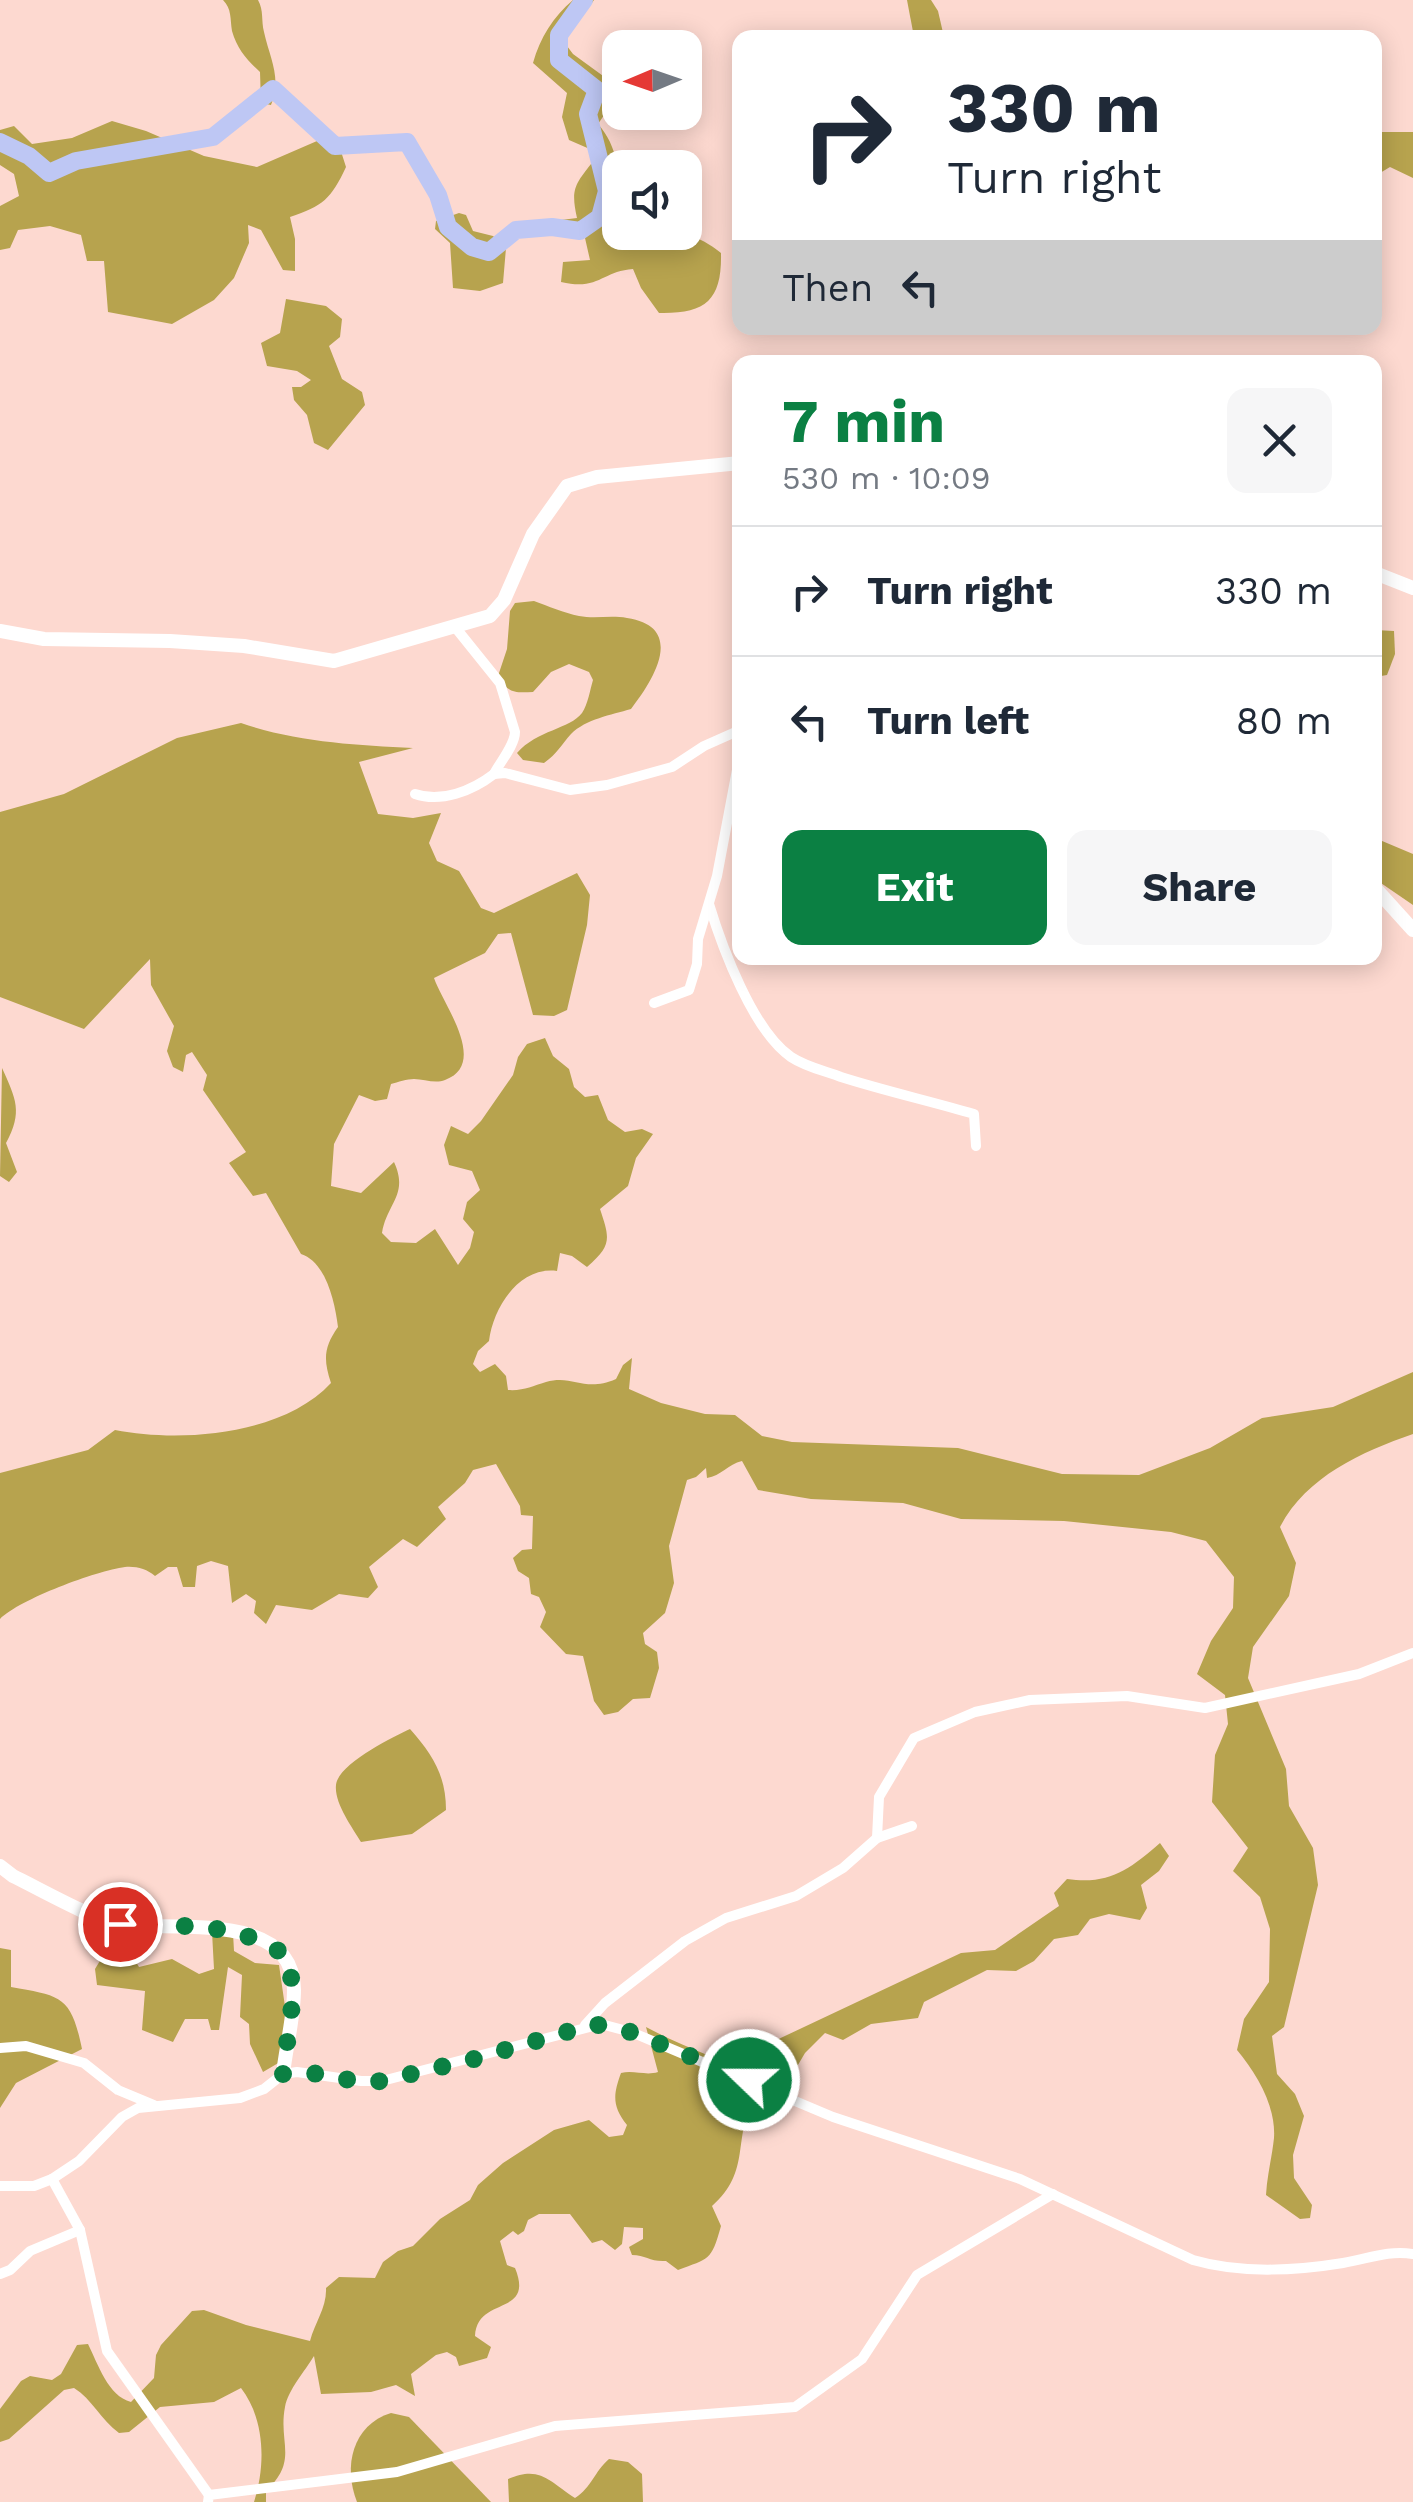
<!DOCTYPE html>
<meta charset="utf-8">
<style>
:root{--surface:#fff;--page:#f6f6f7;--text:#1f2937;--muted:#747a83;--line:#e0e1e3;--accent:#0b8043}
body{margin:0;font-family:"Work Sans",sans-serif;background:var(--page);color:var(--text);height:100vh;display:flex;flex-direction:column;font-size:38px;white-space:nowrap}
*{box-sizing:border-box;margin:0}
p{font-size:32px;color:var(--muted)}
.icon{flex:none;width:55px;height:55px;fill:none;stroke:currentColor;stroke-width:2;stroke-linecap:round;stroke-linejoin:round}
.map{position:relative;flex:1;overflow:hidden}
.side{position:absolute;left:732px;top:355px;width:650px;height:610px;display:flex;flex-direction:column;background:var(--surface);border-radius:20px;box-shadow:0 5px 25px #0003}
.side>*{flex:none}
.hud{position:absolute;left:732px;top:30px;width:650px;height:305px;border-radius:20px;box-shadow:0 5px 25px #0003;background:#fff;color:var(--text);overflow:hidden}
.needle{width:65px;rotate:268deg}
.buttons{position:absolute;left:602px;top:30px;display:grid;gap:20px}
.buttons a{display:grid;place-items:center;width:100px;height:100px;border-radius:20px;background:var(--surface);box-shadow:0 5px 25px #0003;font-size:50px}
.pin{position:absolute;display:grid;place-items:center;width:85px;height:85px;color:#fff;margin:-42px;border:5px solid #fff;border-radius:50%;box-shadow:0 2px 10px #0007}
.me{position:absolute;width:110px;margin:-55px;rotate:292deg;stroke-linejoin:round;filter:drop-shadow(0 0 8px #0008)}
.turn{display:flex;align-items:center;gap:35px;height:210px;padding:0 50px;font-size:45px}
.turn .icon{width:130px;height:130px;stroke-width:2.5}
.turn b{display:block;font-size:70px;line-height:85px}
.then{display:flex;align-items:center;height:95px;padding:0 50px;background:#0003;gap:20px;font-size:38px}
.round{display:grid;place-items:center;flex:none;width:105px;height:105px;border-radius:20px;background:var(--page)}
.head{display:flex;align-items:center;justify-content:space-between;height:170px;padding:0 50px}
h1{font-size:60px;font-weight:700;line-height:75px;color:var(--accent)}
.primary-button{display:flex;gap:20px;margin-top:auto;padding:20px 50px}
.primary-button a{flex:1;height:115px;border-radius:20px;background:var(--accent);color:#fff;font-size:40px;font-weight:700;line-height:115px;text-align:center}
.primary-button a+a{background:var(--page);color:var(--text)}
ul{padding:0;list-style:none}
li{display:flex;align-items:center;gap:30px;height:130px;padding:0 50px;border-top:2px solid var(--line)}
li div{flex:1}
li b{display:block;font-size:38px}
li em{font-style:normal}
.map>svg:first-child{display:block}
.forest{fill:#b7a34e}
.lines{fill:none;stroke-linecap:round;stroke-linejoin:round}
.river{stroke:#bec7f4;stroke-width:18}
.street{stroke:#fff;stroke-width:10}
.secondary{stroke:#fff;stroke-width:14}
.route{stroke:#0b8043;stroke-width:18;stroke-dasharray:0 32.4}
</style>
<div class="map">
<svg width="1413" height="2502" viewBox="0 0 1413 2502">
<rect width="100%" height="100%" fill="#fdd9d0"/>
<!-- forest -->
<g class="forest">
<path d="M223,0H258C264,11 261,20 264,32C270,59 282,78 271,105L261,103L260,72C247,60 237,49 232,31C230,19 232,9 223,0Z"/>
<path d="M573,0H594L564,42L573,54L610,81L611,105L598,124C624,153 620,194 620,232C660,232 689,226 721,253C722,300 706,314 659,313L641,288L633,269C602,271 599,291 561,282L563,262L590,260L585,238L542,233L545,222L577,218C570,187 576,184 594,160L592,150L569,140L562,117L567,93L533,63C540,38 553,17 573,0Z"/>
<path d="M907,0H931L938,11L944,37H914Z"/>
<path d="M112,121L146,131L204,156L257,167L317,141L338,142L346,167C331,199 323,206 290,217L295,239V271L283,270L261,230L248,225L249,243L234,278L214,300L172,324L108,312L104,261H87L81,235L50,226L18,230L10,248L0,250V206L19,196L14,174L0,165V130L14,126L32,144L72,138Z"/>
<path d="M1375,132H1413V178L1390,167L1375,176Z"/>
<path d="M459,213L466,215L473,231L493,236L506,248L503,283L480,291L453,288L450,243L435,229L436,221Z"/>
<path d="M286,299L326,306L342,319L340,337L329,346L342,379L362,392L365,405L328,450L314,443L307,415L294,400L292,387H301L311,380L297,371L267,366L261,343L280,333Z"/>
<path d="M534,601C548,606 564,613 579,616C595,619 611,615 627,618C687,627 653,681 631,709C611,715 586,719 571,734C561,745 557,754 544,763L523,760L517,753C537,730 570,729 582,713C588,704 590,690 593,680L589,672L569,664L551,672L533,692C514,693 508,693 498,676L507,649L510,611L515,603Z"/>
<path d="M1375,630L1394,631L1395,654L1387,675L1375,677Z"/>
<path d="M241,723C296,742 355,745 413,748L359,762L378,814L413,818L441,813L429,843L437,861L459,871L481,908L494,913L577,873L590,895L587,925L567,1010L554,1016L533,1015L511,933L498,934L485,953L434,978C443,1004 489,1064 445,1080C435,1084 424,1079 414,1079C407,1079 398,1082 391,1084L387,1099L375,1101L359,1095L334,1144L331,1186L361,1193L394,1162C409,1195 387,1203 382,1233L391,1242L416,1243L435,1229L458,1265L470,1248L474,1232L463,1219L467,1202L480,1190L472,1171L449,1165L444,1145L451,1126L468,1134L481,1121L513,1075L518,1057L527,1044L545,1038L553,1056L569,1069L574,1087L585,1097L598,1095L608,1120L625,1132L642,1129L653,1134L636,1158L628,1186L600,1209C610,1239 612,1245 587,1267L572,1256L560,1253L557,1271C519,1266 493,1308 489,1341L478,1351L473,1364L480,1372L495,1364L506,1376L508,1390C524,1391 532,1386 546,1382C573,1374 584,1393 616,1379L623,1365L632,1358L629,1389L661,1403L705,1414L735,1415L762,1436L792,1442L958,1448L1062,1474L1139,1475L1210,1448L1262,1418L1333,1407L1413,1372V1434C1361,1452 1306,1477 1280,1527L1296,1563L1289,1596L1253,1647L1248,1678L1286,1769L1289,1806L1313,1848L1318,1885L1284,2027L1272,2036L1277,2074L1295,2094L1304,2116L1293,2155L1294,2178L1312,2205L1310,2218L1300,2219L1266,2195C1267,2176 1272,2157 1274,2138C1276,2106 1257,2074 1237,2050L1244,2019L1269,1982L1270,1929L1260,1897L1233,1871L1248,1848L1212,1802L1215,1755L1228,1724L1225,1695L1197,1674L1211,1641L1233,1608L1234,1577L1206,1541L1171,1532L1064,1521L961,1519L903,1503L811,1499L758,1490L742,1461C728,1464 721,1476 707,1478L706,1468L696,1477L687,1480L669,1546L674,1583L665,1613L643,1633L645,1644L657,1652L659,1668L650,1698L633,1699L618,1712L604,1715L594,1701L583,1656L566,1654L540,1627L546,1612L539,1597L531,1594L529,1578L518,1571L513,1558L522,1550L532,1549L533,1516L521,1515L520,1506L496,1464L473,1470L465,1483L438,1507L446,1519L417,1547L403,1539L369,1567L378,1587L368,1598L339,1594L312,1610L276,1605L266,1624L254,1613L256,1601L246,1594L232,1603L228,1566L211,1561L197,1566L195,1587H183L177,1567H168L155,1576C147,1569 136,1566 125,1567C96,1571 20,1599 0,1619V1473L88,1450L115,1430C181,1443 283,1435 331,1383C323,1359 324,1347 338,1327C335,1302 326,1262 301,1254L266,1193L253,1196L229,1163L246,1152L203,1090L207,1075L192,1052L186,1055L183,1072L173,1067L167,1051L174,1026L151,985L150,959L84,1029L0,997V812L64,794L177,738Z"/>
<path d="M1375,838L1413,854V905L1375,879Z"/>
<path d="M2,1068C16,1099 23,1112 6,1143L17,1172L9,1182L0,1176Z"/>
<path d="M410,1729C432,1754 446,1775 446,1810L412,1834L361,1842C352,1827 334,1803 336,1785C338,1764 393,1737 410,1729Z"/>
<path d="M1160,1843L1169,1856L1159,1871L1141,1885L1147,1908L1140,1920L1109,1914L1090,1919L1078,1935L1054,1939L1034,1961L1016,1971L987,1970L924,2002L918,2018L871,2024L843,2040L825,2033L805,2053L795,2070L788,2072L753,2059L751,2052L961,1953L995,1950L1059,1906L1054,1893L1067,1879C1109,1885 1129,1870 1160,1843Z"/>
<path d="M118,1931L139,1967L172,1959L199,1974L214,1969L212,1932L233,1933L234,1951L255,1963L279,1965L292,2055L263,2072L250,2044L249,2024L240,2017L242,1975L228,1967L219,2030H211L208,2019H185L173,2042L142,2030L145,1991L97,1985L95,1969Z"/>
<path d="M0,1948L11,1950V1987C62,1996 71,1996 82,2049L16,2083L0,2108Z"/>
<path d="M646,2027C685,2048 728,2062 768,2081C765,2091 759,2092 754,2101C732,2137 752,2171 712,2206L721,2226C711,2262 709,2258 678,2270L666,2261C650,2262 646,2255 632,2255L629,2247L643,2239V2228L624,2227L622,2244L615,2250L602,2240L592,2243L570,2214H539L528,2220L524,2231L518,2235L513,2231L500,2241L507,2265L515,2268C535,2317 477,2295 475,2336L491,2347L487,2358L459,2366L456,2357L447,2352L436,2355L411,2374L415,2396L396,2385L371,2392L321,2394L314,2356C305,2371 288,2390 285,2407C278,2443 299,2460 266,2491V2502H254C266,2465 265,2419 241,2388L214,2402L160,2407L129,2432L119,2433C101,2420 92,2399 74,2388L64,2390L9,2439L0,2442V2409L21,2381L30,2376L52,2380L61,2374L77,2345L88,2344C98,2364 108,2396 131,2402L154,2378L156,2355L161,2345L192,2311L204,2310L246,2325L310,2341C315,2322 327,2307 326,2288L339,2277L375,2278L383,2262L398,2251L413,2246L440,2219L470,2200L478,2185L503,2163L554,2130L589,2120L609,2137L623,2135L627,2125C612,2106 613,2095 621,2073C634,2070 646,2076 658,2072Z"/>
<path d="M391,2413L409,2417L491,2502H357C343,2467 352,2425 391,2413Z"/>
<path d="M609,2459L628,2462L642,2474L643,2502H509L508,2479C540,2465 549,2481 575,2498C592,2487 594,2472 609,2459Z"/>
</g>
<g class="lines">
<!-- river -->
<path class="river" d="M0,142L29,156L49,173L76,161L213,137L273,89L335,146L407,142L438,195L448,227L472,247L489,252L516,230L552,227L580,231L600,217L607,191L588,114L597,90L559,60V35L584,0"/>
<!-- street -->
<g class="street">
<path d="M455,627L500,683L515,732C515,745 500,762 494,774L505,773L570,790L607,785L672,767L704,746L740,730"/>
<path d="M415,794C441,803 472,791 494,774"/>
<path d="M709,904C722,947 753,1031 791,1057C806,1067 825,1071 841,1077C885,1091 930,1101 974,1114L976,1146"/>
<path d="M654,1003L689,990L697,964L698,939L717,876L740,754"/>
<path d="M877,1838L879,1797L914,1738L975,1712L1030,1700L1127,1696L1205,1708L1359,1674L1413,1653"/>
<path d="M585,2025L605,2003L685,1941L726,1918L796,1896L843,1868L877,1838L912,1826"/>
<path d="M0,2048L26,2046L84,2063L118,2090L154,2105"/>
<path d="M52,2179L80,2230L107,2351L209,2495"/>
<path d="M0,2186H34L52,2179L79,2161L122,2117L138,2108L240,2098L264,2089L283,2074L297,2072L361,2081H382L601,2024L631,2032L833,2117L1020,2179L1193,2260C1241,2274 1294,2271 1343,2263C1368,2259 1387,2250 1413,2254"/>
<path d="M0,2274L10,2270L30,2251L80,2230"/>
<path d="M208,2502L209,2495L397,2472L555,2426L795,2407L862,2359L917,2275L1053,2194"/>
</g>
<!-- secondary -->
<g class="secondary">
<path d="M1375,573L1413,588"/>
<path d="M0,631L44,639L170,641L244,646L334,661L490,616L504,600L533,534L567,486L597,477L740,463"/>
<path d="M1375,888L1413,930"/>
<path d="M0,1866L13,1876C38,1888 94,1920 119,1924C170,1932 294,1909 294,1990C294,2017 286,2047 283,2074"/>
</g>
</g>
<g class="lines">
<!-- route -->
<path class="route" d="M120,1924C178,1927 236,1920 286,1956L294,1990L283,2074L307,2072L361,2082L382,2081L474,2059L594,2024L631,2032L749,2080"/>
</g>
</svg>
<div class="buttons">
<a><svg class="needle" viewBox="-14 -14 28 28"><path d="M0-13l5 13h-10z" fill="#e53935"/><path d="M0 13l5-13h-10z" fill="#747a83"/></svg></a>
<a><svg class="icon" aria-label="sound" viewBox="0 0 24 24"><path d="M4 9h4l5-4v14l-5-4H4zM17 9q2 3 0 6"/></svg></a>
</div>
<div class="pin" style="left:120px;top:1924px;background:#d93025"><svg class="icon" aria-label="arrive" viewBox="0 0 24 24"><path d="M6 21V4h12l-3 4 3 4H6"/></svg></div>
<svg class="me" style="left:749px;top:2080px" viewBox="-20 -20 40 40"><circle r="17" fill="#0b8043" stroke="#fff" stroke-width="3"/><path d="M0-11L8 9 0 5-8 9z" fill="#fff"/></svg>
<div class="hud">
<div class="turn"><svg class="icon" aria-label="right" viewBox="0 0 24 24"><path d="M7 20v-9h11M14 6l5 5-5 5"/></svg><div><b>330 m</b>Turn right</div></div>
<div class="then">Then<svg class="icon" aria-label="left" viewBox="0 0 24 24"><path d="M17 20v-9H6M10 6l-5 5 5 5"/></svg></div>
</div>
<section class="side">
<div class="head"><div><h1>7 min</h1><p>530 m · 10:09</p></div><a class="round"><svg class="icon" aria-label="close" viewBox="0 0 24 24"><path d="M6 6l12 12M18 6L6 18"/></svg></a></div>
<ul>
<li><svg class="icon" aria-label="right" viewBox="0 0 24 24"><path d="M7 20v-9h11M14 6l5 5-5 5"/></svg><div><b>Turn right</b></div><em>330 m</em></li>
<li><svg class="icon" aria-label="left" viewBox="0 0 24 24"><path d="M17 20v-9H6M10 6l-5 5 5 5"/></svg><div><b>Turn left</b></div><em>80 m</em></li>
</ul>
<div class="primary-button"><a>Exit</a><a>Share</a></div>
</section>
</div>
